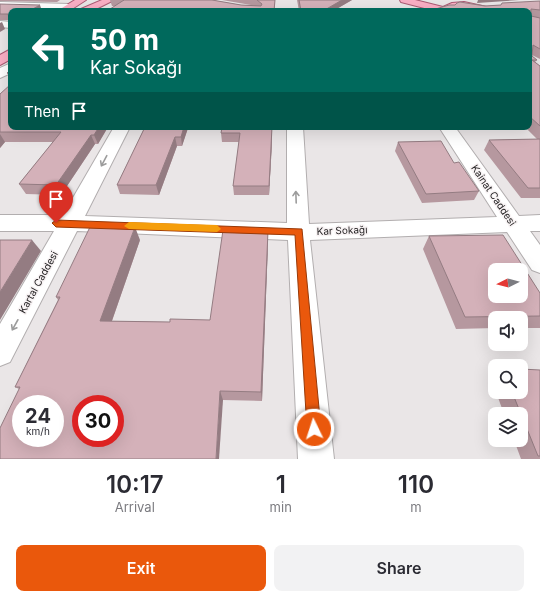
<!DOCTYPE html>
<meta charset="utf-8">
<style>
:root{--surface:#fff;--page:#f2f2f3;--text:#2b2b33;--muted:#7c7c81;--accent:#ea580c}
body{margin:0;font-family:Inter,sans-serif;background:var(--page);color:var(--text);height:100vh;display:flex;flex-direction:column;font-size:15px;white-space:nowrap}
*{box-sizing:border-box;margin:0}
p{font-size:13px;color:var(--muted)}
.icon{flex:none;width:22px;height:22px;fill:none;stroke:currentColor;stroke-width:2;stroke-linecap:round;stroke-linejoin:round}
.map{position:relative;height:459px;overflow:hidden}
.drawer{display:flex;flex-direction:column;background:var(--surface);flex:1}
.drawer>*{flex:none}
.hud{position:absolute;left:8px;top:8px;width:524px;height:122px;border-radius:8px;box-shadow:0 4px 16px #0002;background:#00695c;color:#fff;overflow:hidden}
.needle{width:26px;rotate:264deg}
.buttons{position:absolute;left:488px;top:263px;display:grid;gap:8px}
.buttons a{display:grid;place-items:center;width:40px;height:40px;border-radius:8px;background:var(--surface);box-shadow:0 4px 16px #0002;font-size:20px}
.speed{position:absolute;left:12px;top:395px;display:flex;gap:8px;font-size:20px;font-weight:700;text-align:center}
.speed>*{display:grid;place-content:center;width:52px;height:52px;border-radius:50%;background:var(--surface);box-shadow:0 4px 16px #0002;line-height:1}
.speed small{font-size:10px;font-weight:400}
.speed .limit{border:6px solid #d22;background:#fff;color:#111}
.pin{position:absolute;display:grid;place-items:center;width:34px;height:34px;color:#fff;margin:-41px -17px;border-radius:50% 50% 50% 0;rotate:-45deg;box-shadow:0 0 4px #0007}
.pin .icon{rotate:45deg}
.me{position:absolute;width:44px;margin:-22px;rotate:356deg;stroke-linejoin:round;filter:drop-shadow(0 0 3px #0008)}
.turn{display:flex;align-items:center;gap:14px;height:84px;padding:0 16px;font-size:18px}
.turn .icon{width:52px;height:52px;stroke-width:2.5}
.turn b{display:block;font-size:28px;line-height:34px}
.then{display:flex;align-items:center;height:38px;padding:0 16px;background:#0003;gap:8px;font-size:15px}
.eta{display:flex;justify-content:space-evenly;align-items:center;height:68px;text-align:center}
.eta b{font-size:24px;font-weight:600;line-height:28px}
.action{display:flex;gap:8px;margin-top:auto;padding:8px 16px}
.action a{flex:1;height:46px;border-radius:8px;background:var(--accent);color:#fff;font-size:16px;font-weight:600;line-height:46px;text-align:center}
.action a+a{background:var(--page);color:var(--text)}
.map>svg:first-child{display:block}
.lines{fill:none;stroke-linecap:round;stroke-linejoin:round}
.minor-casing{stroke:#b2aeaf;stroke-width:2}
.major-casing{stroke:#ac5b74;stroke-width:2}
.minor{fill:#fff;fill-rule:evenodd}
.major{fill:#faafc5;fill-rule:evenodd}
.wall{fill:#b6989f}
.shaded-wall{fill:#947c82}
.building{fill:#d4b1b9;stroke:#947c82;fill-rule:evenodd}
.oneway{stroke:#9c9c9c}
.route{fill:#ea580c;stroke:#983908}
.slow{fill:#f59e0b}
.labels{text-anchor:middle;stroke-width:3;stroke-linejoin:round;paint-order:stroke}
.street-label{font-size:10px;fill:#242223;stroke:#f8f3f4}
</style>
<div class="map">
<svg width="540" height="459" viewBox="0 0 540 459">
<rect width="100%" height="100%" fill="#eae6e7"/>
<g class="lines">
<defs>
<g id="minor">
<path d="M0,2L69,4L74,7L69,10L0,8Z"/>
<path d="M0,21L11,22V28L0,27Z"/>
<path d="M11,63V73L0,78V68Z"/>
<path d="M114,127H130L85,216L287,223V127H303L309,224L497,217L439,127H455L519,216L540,215V231H530L540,245V273L532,270L507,232L310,240L334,459H298L288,240L77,231L10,362L0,366V324L54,231H0V215H63Z"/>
</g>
<g id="major">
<path d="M75,0H86L69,11H57Z"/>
<path d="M102,0H114L92,11H79L81,9Z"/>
<path d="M400,0H415L443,7L452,3L464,2L496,9L498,11C492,11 486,12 481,11C471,9 462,5 452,9L453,11H436L401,2Z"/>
<path d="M11,49V59L0,65V55Z"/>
</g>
</defs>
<!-- minor casing -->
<use href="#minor" class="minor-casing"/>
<!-- major casing -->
<use href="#major" class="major-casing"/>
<!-- minor -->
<use href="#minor" class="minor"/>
<!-- major -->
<use href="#major" class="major"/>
</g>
<!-- wall -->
<g class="wall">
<path d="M0,0H60L57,2L0,1Z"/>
<path d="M110,0H212L241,5H251L222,0H275V11L115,6H112Z"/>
<path d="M297,0H352L333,11H299Z"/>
<path d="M540,1V59L532,55V56L537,60L535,62L540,66V198H521L484,150L489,140L537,139L525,127H529V11L485,6L501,5Z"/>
<path d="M0,4L43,11H11V21V20H0Z"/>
<path d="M11,70V80L7,73Z"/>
<path d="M0,94L11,127H108L98,144H95L61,195L26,194L19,184L53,142H5L0,148Z"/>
<path d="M145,127H272V142L269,195H234L233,186L239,142H222L221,133L222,129L188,128L182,146H177L159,195L120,194L117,185Z"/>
<path d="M398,142L454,163L479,191L474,200L422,203L395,151Z"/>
<path d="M268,231V243L262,401L223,400L19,389L15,387L58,300L56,297L140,240L112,321L170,322L210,320Z"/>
<path d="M429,236L540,293V328H521V318H495V328L456,329L423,249Z"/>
<path d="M540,370V459H521L514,440H521V414H504L496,392H521Z"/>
<path d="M495,375V390L491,379Z"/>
</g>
<!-- shaded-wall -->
<g class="shaded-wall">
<path d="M342,0H352L333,11H323Z"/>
<path d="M478,0H519L477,3Z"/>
<path d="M40,5L42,11H29Z"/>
<path d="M2,22L5,29L0,32V23Z"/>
<path d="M99,127H108L98,144L94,135Z"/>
<path d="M184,127H188V128L182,146L181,137Z"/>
<path d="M272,133V142L269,195V186Z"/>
<path d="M0,134L5,142L0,148Z"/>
<path d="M91,135L95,144L61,195L56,185Z"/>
<path d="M175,137L177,146L159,195L156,185Z"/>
<path d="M135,227L140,240L108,332L100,321Z"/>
<path d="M268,231V243L262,401L261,392Z"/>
<path d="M32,240L41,251L0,320V292Z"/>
<path d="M220,391L223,400L219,459H216Z"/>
</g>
<!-- building -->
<g class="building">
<path d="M123,0H212L241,5L261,6L262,4L257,0H275L274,11H107L124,0Z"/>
<path d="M299,0H342L323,11H301Z"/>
<path d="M540,1V10L531,9V16L540,18V49L533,45L532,56L537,60H532L540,66V126L529,116V11H429L449,5H455L457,3L460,2L485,6L501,5L502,3Z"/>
<path d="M0,4L40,5L29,11H11V17L9,18L8,14H0Z"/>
<path d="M11,70V73H7Z"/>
<path d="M11,84V127H99L94,135H91L56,185L19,184L61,132H0V94Z"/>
<path d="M145,127H184L181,137H175L156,185H117Z"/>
<path d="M222,127H272L269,186H233L240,133H221Z"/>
<path d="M540,139V188H528L489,140Z"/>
<path d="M441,141L454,163L459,162L479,191L426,194L398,142Z"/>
<path d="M90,227H135L100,321L170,322V319L210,320L223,230L268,231L261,392L220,391L216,459H0V428L20,387H15L60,297H56ZM21,404H55V438H21ZM81,404H115V438H81Z"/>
<path d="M503,235L540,293V316L465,317L429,236ZM495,270H521V296H495Z"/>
<path d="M0,240H32L0,292Z"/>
<path d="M521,369L540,370V456H538L512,392H521Z"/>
</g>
<!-- one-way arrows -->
<defs><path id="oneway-shaft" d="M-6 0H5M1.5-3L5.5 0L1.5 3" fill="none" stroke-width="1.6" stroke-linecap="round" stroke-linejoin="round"/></defs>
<g class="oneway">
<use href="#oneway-shaft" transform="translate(104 161) rotate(118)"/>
<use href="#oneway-shaft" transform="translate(296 197) rotate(-92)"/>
<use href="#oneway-shaft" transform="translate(15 325) rotate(119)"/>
</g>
<!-- route -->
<path class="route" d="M56,220L302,229L321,429L318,434L314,436L309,434L307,429L295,235L56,227L52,223Z"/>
<!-- slow -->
<path class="slow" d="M129,222L217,225L221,229L217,232L129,229L124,226Z"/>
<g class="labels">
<!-- street labels -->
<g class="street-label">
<text transform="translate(494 195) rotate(56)" y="4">Kainat Caddesi</text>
<text transform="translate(342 230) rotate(-2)" y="4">Kar Sokağı</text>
<text transform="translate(38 282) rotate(-61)" y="4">Kartal Caddesi</text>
</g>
</g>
</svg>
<div class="buttons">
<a><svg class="needle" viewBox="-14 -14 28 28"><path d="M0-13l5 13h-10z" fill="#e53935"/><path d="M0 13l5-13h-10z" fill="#7c7c81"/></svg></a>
<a><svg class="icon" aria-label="sound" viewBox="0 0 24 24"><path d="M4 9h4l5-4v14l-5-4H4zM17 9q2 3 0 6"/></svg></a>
<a><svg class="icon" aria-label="search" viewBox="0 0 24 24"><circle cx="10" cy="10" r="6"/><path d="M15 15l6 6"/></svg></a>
<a><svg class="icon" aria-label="layers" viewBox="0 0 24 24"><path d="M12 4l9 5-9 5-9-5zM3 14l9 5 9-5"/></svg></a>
</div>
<div class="speed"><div>24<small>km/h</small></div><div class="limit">30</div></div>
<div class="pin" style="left:56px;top:223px;background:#d93025"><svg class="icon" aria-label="arrive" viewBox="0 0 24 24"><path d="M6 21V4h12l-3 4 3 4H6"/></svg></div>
<svg class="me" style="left:314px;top:429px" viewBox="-20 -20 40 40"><circle r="17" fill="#ea580c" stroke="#fff" stroke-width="3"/><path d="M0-11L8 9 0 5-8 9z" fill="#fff"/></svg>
<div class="hud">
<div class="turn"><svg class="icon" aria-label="left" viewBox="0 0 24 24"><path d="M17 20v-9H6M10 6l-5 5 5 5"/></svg><div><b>50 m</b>Kar Sokağı</div></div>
<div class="then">Then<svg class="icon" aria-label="arrive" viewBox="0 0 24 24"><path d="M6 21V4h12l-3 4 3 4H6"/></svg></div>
</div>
</div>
<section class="drawer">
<div class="eta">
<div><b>10:17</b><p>Arrival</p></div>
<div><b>1</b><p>min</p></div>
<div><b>110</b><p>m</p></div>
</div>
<div class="action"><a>Exit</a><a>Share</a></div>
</section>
